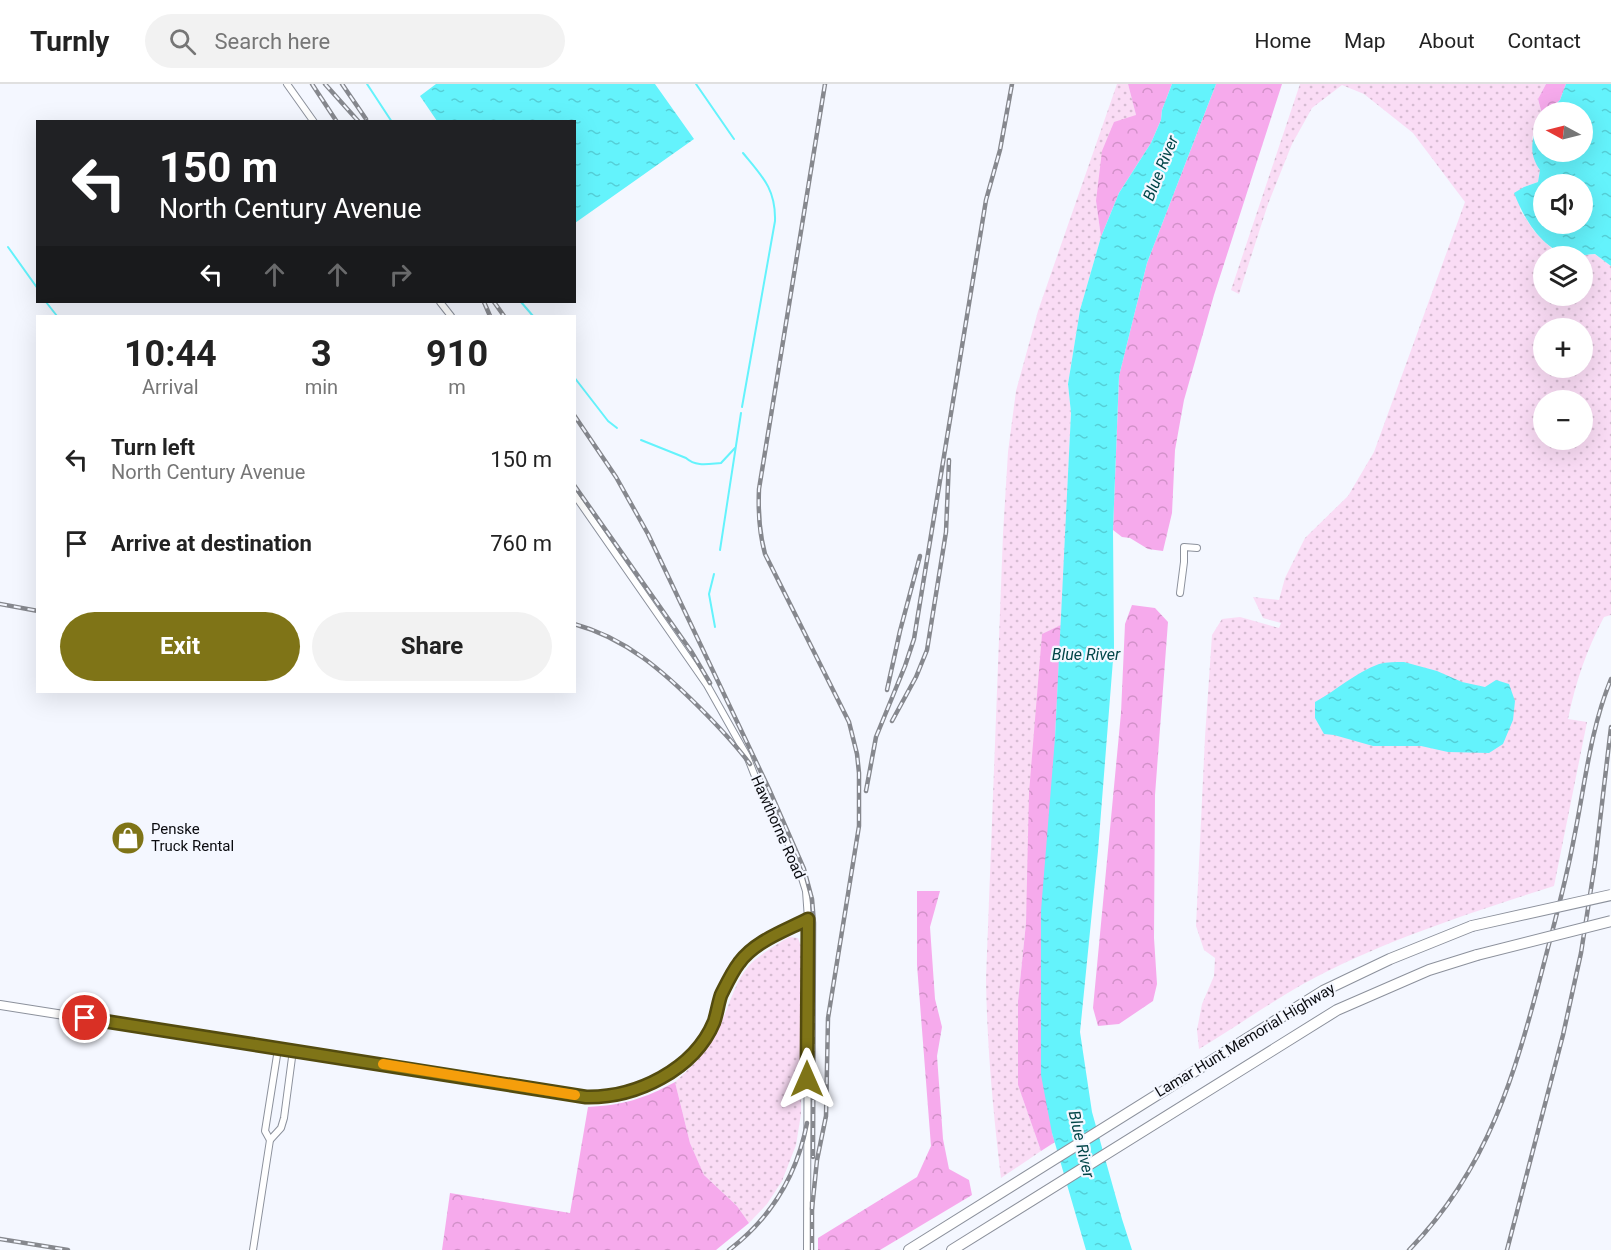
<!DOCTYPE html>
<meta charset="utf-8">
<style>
:root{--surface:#fff;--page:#f2f2f2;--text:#222;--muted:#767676;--line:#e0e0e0;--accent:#7f7417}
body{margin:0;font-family:Roboto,sans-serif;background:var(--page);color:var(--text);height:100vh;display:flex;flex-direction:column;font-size:22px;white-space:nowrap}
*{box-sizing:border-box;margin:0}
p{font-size:20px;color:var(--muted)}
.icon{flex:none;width:33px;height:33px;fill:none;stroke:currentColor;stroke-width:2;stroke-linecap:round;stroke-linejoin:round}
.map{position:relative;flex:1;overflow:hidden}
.side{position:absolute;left:36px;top:231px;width:540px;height:378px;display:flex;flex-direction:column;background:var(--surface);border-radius:0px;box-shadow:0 6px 24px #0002}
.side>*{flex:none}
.top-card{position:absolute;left:36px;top:36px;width:540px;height:183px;border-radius:0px;box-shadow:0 6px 24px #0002;background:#202124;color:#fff;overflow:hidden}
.needle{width:39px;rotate:277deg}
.fabs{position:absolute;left:1533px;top:18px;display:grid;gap:12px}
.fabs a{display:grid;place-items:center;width:60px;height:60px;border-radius:50%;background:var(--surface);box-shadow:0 6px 24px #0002;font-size:30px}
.pin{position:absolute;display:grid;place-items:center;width:51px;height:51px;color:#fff;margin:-26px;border:3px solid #fff;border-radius:50%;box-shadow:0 2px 6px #0007}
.me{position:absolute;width:66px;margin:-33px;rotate:0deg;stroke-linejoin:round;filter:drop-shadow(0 0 4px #0008)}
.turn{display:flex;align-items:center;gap:21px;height:126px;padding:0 24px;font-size:27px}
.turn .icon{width:78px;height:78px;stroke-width:2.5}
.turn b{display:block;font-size:42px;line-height:51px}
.lanes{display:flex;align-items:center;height:57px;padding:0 24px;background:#0003;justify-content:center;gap:30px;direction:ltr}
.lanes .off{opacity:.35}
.eta{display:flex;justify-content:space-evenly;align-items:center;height:102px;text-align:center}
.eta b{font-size:36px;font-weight:700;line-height:42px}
.primary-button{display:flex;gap:12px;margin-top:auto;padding:12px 24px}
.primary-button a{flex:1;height:69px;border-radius:36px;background:var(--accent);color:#fff;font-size:24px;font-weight:700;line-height:69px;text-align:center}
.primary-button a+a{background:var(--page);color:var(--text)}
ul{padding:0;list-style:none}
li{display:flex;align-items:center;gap:18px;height:84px;padding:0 24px}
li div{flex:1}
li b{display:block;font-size:22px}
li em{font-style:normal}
header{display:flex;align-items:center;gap:36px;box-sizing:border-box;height:84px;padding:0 30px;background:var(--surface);border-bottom:2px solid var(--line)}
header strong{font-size:28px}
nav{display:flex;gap:33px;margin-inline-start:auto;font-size:21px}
.search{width:420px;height:54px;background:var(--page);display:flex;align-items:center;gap:15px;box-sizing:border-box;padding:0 21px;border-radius:33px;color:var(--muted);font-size:22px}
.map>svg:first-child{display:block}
.grass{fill:url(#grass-dots);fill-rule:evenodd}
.forest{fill:url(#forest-crowns)}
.water{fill:url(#water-ripples);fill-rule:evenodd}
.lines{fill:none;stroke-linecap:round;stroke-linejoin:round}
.stream{stroke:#64f3fc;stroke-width:2}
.street-casing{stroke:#8c919c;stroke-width:8}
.secondary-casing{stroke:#8c919c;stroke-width:10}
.highway-casing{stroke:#8c919c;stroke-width:12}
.street{stroke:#fff;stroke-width:6}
.secondary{stroke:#fff;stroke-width:8}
.highway{stroke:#fff;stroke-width:10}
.rail-casing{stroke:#86888e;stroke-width:4.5}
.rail{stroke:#f4f7ff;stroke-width:2;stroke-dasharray:7;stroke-linecap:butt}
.highway-bridge-casing{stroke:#8c919c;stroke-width:12;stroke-linecap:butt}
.highway-bridge{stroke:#fff;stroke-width:10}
.route-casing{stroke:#534b0f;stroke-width:15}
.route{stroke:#7f7417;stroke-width:10}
.slow{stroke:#f59e0b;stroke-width:10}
.labels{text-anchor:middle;stroke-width:4.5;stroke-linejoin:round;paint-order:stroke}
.street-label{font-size:15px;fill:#0a0b0f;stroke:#f4f7ff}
.poi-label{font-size:15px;fill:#0a0b0f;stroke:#f4f7ff;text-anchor:start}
.water-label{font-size:16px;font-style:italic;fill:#004548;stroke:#f4f7ff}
</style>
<header>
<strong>Turnly</strong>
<div class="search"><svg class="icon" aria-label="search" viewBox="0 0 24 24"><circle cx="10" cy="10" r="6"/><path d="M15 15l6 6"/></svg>Search here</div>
<nav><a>Home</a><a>Map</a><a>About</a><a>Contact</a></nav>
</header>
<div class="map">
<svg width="1611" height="1166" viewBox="0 0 1611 1166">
<defs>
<pattern id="grass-dots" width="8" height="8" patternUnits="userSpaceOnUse" patternTransform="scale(1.5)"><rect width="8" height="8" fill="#fadcf5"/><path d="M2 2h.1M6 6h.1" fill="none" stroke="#d5bbd1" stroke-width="1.8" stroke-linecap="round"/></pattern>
<pattern id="forest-crowns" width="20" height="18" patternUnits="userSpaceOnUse" patternTransform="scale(1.5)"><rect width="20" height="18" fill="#f6aaec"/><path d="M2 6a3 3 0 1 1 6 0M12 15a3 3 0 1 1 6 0" fill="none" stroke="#d291c9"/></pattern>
<pattern id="water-ripples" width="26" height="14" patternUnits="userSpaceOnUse" patternTransform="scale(1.5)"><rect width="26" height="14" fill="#64f3fc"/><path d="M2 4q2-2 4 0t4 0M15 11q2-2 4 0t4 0" fill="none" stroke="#55cfd7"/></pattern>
</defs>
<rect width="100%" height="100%" fill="#f4f7ff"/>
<!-- grass -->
<g class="grass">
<path d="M1117,0H1128L1136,31L1096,117L1101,153L1080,226L1068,300L1071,329L1061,541L1042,551L1026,839L1018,917V1001L1041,1067L1001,1094C993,1027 987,962 986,895L1003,450L1008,368L1016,307L1038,227Z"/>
<path d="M1300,0H1546L1538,15L1543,34L1532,53L1540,86L1538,98L1524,103L1520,126L1534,147L1553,166L1575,172H1544V212H1582V172H1575L1595,170L1611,182V531L1604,533C1586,567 1576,597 1568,635L1587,638L1554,802C1472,828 1379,858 1303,900C1268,920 1234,944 1199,965L1197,946L1202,920L1214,892L1215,874L1204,866L1196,842L1205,653L1212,551L1222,535L1240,533L1279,544L1281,539L1263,534L1253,513L1279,516L1285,494L1305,454L1348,412L1374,368L1465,118L1413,49L1364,10L1342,1L1312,24L1292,60L1268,120L1239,210L1231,206ZM1544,244H1582V284H1544ZM1544,316H1582V356H1544Z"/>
<path d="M789,853L798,854L801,862V1030L796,1061L782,1097L767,1120L749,1139L737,1122L704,1091L690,1059L675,998C696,980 713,959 724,932C731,916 736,897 748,883C756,872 777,861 789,853Z"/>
</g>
<!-- forest -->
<g class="forest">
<path d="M1128,0H1172L1162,26L1161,36L1151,59L1119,109L1101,153L1096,117L1102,67L1114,38L1136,31Z"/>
<path d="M1216,0H1282L1214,211L1184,316L1175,366L1172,429L1163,467L1148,465L1130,454L1122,453L1113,446L1119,292L1147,179Z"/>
<path d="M1546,0H1566L1560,16L1548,28H1544L1543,34L1538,15Z"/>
<path d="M1132,521L1155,524L1168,538L1155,711L1154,854L1157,900L1153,917L1119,940L1098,942L1093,924L1121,629L1125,540Z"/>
<path d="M1061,541L1055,654L1052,1049L1055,1058L1041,1067L1018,1001V917L1026,839L1029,709L1042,550Z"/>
<path d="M917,807H940L930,843L935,915L942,943L937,972L943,1055L949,1085L969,1096L972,1111L880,1166H818V1154L917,1093L931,1062L917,881Z"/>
<path d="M675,998L690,1059L704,1091L737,1122L749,1139L716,1166H442L450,1109L570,1129L588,1023C623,1021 644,1015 675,998Z"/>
</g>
<!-- water -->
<g class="water">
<path d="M436,0H655L694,55L575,139L574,38L437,37L420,12Z"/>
<path d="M1172,0H1216L1147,179L1119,292L1113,446L1114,563L1098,767L1080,948L1092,1028L1122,1135L1132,1166H1086L1052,1049L1041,991V827L1055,654L1071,329L1068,300L1080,226L1101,153L1119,109L1151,59L1161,36L1162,26Z"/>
<path d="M1566,0H1611V182L1595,170C1589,170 1583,172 1577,172C1545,172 1524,135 1514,109L1524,103L1538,98L1540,86C1527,68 1532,50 1543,33L1544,68H1582V28H1548L1560,16ZM1544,100H1582V140H1544Z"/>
<path d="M1404,578L1437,587L1462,598L1485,603L1496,596L1509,600L1515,617L1513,636L1503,660L1489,669L1448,668L1421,662H1373L1334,651L1324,650L1315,634V618C1337,606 1356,588 1379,580C1387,578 1396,578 1404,578Z"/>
</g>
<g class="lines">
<!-- stream -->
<g class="stream">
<path d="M367,0L392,38"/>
<path d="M696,0L734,55"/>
<path d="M8,163L38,205"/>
<path d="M46,218L57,232"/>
<path d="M521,218L533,232"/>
<path d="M574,293L608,337L617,344"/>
<path d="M742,323L775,137C776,105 762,92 743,69"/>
<path d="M641,356L686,374C696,383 708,380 721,379L735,364"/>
<path d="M720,466L741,329"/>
<path d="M714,490L709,510L715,543"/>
</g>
<defs>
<g id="street">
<path d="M287,0L314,38"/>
<path d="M440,218L451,232"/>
<path d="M574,410L707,601L747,672L758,700L796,775L806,807L808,835L807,1166"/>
<path d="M1180,509L1184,478V463L1197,464"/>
<path d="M270,1056L265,1047L278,965"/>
<path d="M253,1166L270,1056L281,1044L284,1034L293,966"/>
</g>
<path id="secondary" d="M0,921L586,1013C636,1014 694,986 714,938C717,929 718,920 721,911C726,901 733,888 739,879C755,857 785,846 808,835"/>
<g id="highway">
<path d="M909,1166L1323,907L1390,875L1472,842"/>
<path d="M952,1166L1337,926L1429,886L1477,871"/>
</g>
</defs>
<!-- street casing -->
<use href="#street" class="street-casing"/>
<!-- secondary casing -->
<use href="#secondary" class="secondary-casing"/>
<!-- highway casing -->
<use href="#highway" class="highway-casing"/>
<!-- street -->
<use href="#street" class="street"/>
<!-- secondary -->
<use href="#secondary" class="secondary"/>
<!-- highway -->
<use href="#highway" class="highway"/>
<defs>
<g id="rail">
<path d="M312,0L337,38"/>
<path d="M325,0L359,38"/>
<path d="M342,0L366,35"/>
<path d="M484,218L490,232"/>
<path d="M494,218L504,232"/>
<path d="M574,331L616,393L648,450L769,705L804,785L812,815L814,839L813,1073"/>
<path d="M574,401L691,567L710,599"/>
<path d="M0,520L38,527"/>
<path d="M574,540C626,554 664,588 700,624C718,642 735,660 750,680"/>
<path d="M887,606L900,547L920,472"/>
<path d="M892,637L916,593L927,566L946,448L949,376"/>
<path d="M866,707L876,653L905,582L914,555L986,116L1000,66L1012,0"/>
<path d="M812,1125L817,1076L826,1032L828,934L859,742V689L857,670L849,638L765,470C759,448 758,428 759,405L825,0"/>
<path d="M0,1155L68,1166"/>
<path d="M729,1166C771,1134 797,1091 807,1039"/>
<path d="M812,1166V1118"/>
<path d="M1409,1166C1489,1084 1515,990 1543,883C1554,840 1566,798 1574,754C1585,701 1590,646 1611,595"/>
<path d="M1507,1166L1563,951L1581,869L1595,779L1611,643"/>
</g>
</defs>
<!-- rail casing -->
<use href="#rail" class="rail-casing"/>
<!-- rail -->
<use href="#rail" class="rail"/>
<defs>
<g id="highway-bridge">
<path d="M1472,842L1611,811"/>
<path d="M1477,871L1611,837"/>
</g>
</defs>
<!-- highway-bridge casing -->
<use href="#highway-bridge" class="highway-bridge-casing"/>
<!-- highway-bridge -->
<use href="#highway-bridge" class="highway-bridge"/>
</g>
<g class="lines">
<defs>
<path id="route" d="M85,934L586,1013C636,1014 694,986 714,938C717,929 718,920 721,911C726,901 732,888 739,879C755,857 785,847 808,835L807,995"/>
</defs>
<!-- route casing -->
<use href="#route" class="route-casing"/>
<!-- route -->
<use href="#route" class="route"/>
<!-- slow -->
<path class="slow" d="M383,980L575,1011"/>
</g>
<!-- icons -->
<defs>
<symbol id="shop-disc" viewBox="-11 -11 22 22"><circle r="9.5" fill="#7f7417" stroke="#f4f7ff"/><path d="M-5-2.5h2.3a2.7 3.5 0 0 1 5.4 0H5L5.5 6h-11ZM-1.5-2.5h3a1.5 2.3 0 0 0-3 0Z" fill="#fff"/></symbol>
</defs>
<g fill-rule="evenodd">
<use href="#shop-disc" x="109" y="735" width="38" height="38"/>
</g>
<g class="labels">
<!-- street labels -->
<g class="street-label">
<text transform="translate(778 743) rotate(66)" y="5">Hawthorne Road</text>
<text transform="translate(1245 956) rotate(-31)" y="5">Lamar Hunt Memorial Highway</text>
</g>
<!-- poi labels -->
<g class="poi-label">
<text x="151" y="750">Penske<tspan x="151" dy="17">Truck Rental</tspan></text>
</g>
<!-- water labels -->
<g class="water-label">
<text transform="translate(1160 84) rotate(-68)" y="6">Blue River</text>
<text x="1086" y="576">Blue River</text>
<text transform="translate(1082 1060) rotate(77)" y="6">Blue River</text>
</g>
</g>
</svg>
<div class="fabs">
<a><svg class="needle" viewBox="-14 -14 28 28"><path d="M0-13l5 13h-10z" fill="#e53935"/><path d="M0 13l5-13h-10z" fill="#767676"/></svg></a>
<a><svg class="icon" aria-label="sound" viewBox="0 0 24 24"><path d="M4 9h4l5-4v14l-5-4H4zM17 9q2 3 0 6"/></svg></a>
<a><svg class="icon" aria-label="layers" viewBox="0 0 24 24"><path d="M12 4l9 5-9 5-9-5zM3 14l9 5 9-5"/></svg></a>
<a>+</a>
<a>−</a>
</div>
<div class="pin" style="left:85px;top:934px;background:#d93025"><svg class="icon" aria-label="arrive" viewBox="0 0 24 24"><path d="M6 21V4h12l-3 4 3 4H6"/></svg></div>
<svg class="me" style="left:807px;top:995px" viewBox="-20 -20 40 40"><path d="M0-17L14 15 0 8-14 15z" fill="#7f7417" stroke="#fff" stroke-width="4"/></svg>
<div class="top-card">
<div class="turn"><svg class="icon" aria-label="left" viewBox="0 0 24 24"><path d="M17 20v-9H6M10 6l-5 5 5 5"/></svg><div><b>150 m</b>North Century Avenue</div></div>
<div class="lanes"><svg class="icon" aria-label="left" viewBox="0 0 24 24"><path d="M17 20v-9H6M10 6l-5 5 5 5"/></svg><svg class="icon off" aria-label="ahead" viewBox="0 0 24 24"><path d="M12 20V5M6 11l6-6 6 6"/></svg><svg class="icon off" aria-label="ahead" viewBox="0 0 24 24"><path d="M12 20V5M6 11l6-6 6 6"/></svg><svg class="icon off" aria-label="right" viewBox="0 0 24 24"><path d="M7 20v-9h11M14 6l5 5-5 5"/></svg></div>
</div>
<section class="side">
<div class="eta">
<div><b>10:44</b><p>Arrival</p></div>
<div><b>3</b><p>min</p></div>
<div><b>910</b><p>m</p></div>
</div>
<ul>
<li><svg class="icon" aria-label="left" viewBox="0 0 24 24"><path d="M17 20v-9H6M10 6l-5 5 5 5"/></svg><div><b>Turn left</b><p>North Century Avenue</p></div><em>150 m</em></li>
<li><svg class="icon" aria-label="arrive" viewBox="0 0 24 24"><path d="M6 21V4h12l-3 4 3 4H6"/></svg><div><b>Arrive at destination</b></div><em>760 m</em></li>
</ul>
<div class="primary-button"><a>Exit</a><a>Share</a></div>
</section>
</div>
